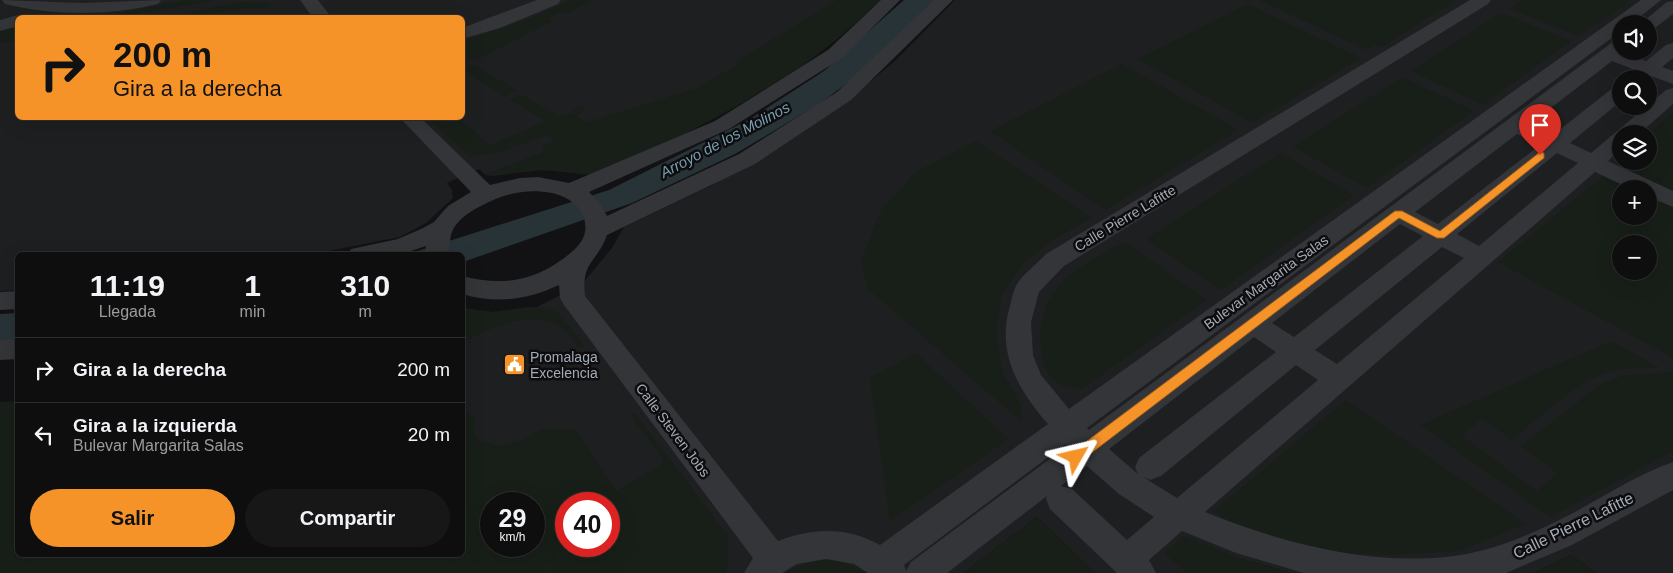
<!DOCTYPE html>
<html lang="es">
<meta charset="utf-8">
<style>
:root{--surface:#0e0e0f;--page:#171718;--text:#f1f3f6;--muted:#9b9c9e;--line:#2e2e2f;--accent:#f59329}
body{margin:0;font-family:Helvetica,sans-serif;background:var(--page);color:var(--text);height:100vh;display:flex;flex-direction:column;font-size:19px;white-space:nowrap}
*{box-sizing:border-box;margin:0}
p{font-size:16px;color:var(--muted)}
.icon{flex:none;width:28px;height:28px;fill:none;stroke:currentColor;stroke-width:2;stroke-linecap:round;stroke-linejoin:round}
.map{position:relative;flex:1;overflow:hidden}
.details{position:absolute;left:15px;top:252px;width:450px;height:305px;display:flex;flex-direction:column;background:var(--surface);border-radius:8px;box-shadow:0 5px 20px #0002,0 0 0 1px var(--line)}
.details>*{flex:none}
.top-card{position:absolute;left:15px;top:15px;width:450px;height:105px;border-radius:8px;box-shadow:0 5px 20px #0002,0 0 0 1px var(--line);background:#f59329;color:#111;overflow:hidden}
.controls{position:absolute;left:1612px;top:15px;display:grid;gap:10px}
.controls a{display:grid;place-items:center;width:45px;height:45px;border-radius:50%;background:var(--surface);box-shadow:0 5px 20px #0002,0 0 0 1px var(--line);font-size:25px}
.speed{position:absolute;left:480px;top:492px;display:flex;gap:10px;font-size:25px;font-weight:700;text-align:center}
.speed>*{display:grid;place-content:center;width:65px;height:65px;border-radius:50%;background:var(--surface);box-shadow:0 5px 20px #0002,0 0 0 1px var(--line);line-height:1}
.speed small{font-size:12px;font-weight:400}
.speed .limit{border:8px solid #d22;background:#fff;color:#111}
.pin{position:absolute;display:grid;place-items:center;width:42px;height:42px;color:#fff;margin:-51px -21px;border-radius:50% 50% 50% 0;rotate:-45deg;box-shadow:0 0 5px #0007}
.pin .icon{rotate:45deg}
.me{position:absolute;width:55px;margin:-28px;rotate:53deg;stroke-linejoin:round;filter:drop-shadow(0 0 4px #0008)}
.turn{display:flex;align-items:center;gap:18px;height:105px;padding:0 15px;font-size:22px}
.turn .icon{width:65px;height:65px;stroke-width:2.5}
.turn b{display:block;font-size:35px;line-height:42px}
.eta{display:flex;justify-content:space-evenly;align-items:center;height:85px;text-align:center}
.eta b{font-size:30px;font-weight:600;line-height:35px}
.action{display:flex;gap:10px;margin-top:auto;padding:10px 15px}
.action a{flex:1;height:58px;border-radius:30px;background:var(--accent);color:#111;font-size:20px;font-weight:600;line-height:58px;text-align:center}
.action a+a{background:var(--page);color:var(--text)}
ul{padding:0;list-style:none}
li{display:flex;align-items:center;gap:15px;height:65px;padding:0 15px;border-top:1px solid var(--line)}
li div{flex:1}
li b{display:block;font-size:19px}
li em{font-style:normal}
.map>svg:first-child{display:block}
.built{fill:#1e1f21;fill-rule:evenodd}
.green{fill:#181f18;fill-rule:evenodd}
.water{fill:#283338}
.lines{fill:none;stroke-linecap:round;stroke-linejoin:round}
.minor{fill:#333539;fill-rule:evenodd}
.route{fill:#f59329;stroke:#9f601b}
.labels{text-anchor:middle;stroke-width:5;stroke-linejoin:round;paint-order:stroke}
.street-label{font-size:14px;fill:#a3abb5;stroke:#0d0d0f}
.poi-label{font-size:14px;fill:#a3abb5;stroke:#0d0d0f;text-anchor:start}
.water-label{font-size:15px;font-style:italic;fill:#799fb1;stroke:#0d0d0f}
.near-street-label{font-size:16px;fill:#a3abb5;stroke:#0d0d0f}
</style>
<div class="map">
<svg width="1673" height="573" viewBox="0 0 1673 573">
<rect width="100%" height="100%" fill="#121214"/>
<!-- built -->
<g class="built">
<path d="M0,0H854L753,67L545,152L485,175L479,169L447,183L452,190L453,198L426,223L400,237L308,255H18L17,290L0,291ZM18,18H462V118H18Z"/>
<path d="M955,0H1673V573H1597L1571,555L1534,573H1291L1242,559L1165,553L1188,573H1095L1037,517L963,573H545L534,546V504H507L463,422L462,308L492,312L535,308L582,284L612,248L624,227L710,186L786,143L853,96L896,60ZM1621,24H1649V51H1621ZM1621,79H1649V106H1621ZM1621,134H1649V161H1621ZM1621,189H1649V216H1621ZM1621,244H1649V271H1621ZM566,504H609V546H566Z"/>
</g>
<!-- green -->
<g class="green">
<path d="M185,0H216L119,17H39L113,15Z"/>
<path d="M571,0H592L566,14L562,12L548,18L552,21L476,60L463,59V42L535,16Z"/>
<path d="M837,0H881L842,35L801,67L737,106L683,135L590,175L543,170L492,176L485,175L544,152L542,146L554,141L551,136H544L498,153L470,157L429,118H458L490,145L546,121L510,100L518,95L524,96L559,116L575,114L572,111L580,106L586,109L577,115L585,123L697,88L739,64L736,62Z"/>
<path d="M1259,0H1456L1382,47L1375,44L1367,50Z"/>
<path d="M1522,0H1630L1579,36L1509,8Z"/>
<path d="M240,2L271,3L270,6C263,8 259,8 251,8C228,8 206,18 183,17L184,14Z"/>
<path d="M1247,4L1361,58L1252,123L1138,59Z"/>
<path d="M1501,13L1571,41L1483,105L1411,71Z"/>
<path d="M17,25V40L0,43V28Z"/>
<path d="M1122,64L1238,130L1105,210L990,131Z"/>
<path d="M463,65H474L516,90L505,97L463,70Z"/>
<path d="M1402,77L1474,111L1367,188L1293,147Z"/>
<path d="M1673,112V190L1614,163L1621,157V161H1649L1648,134Z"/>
<path d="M976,141L1092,218L1054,239L1023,263L1002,295L996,336L1002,372L1021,405L1022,422L868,289L861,262L880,212L916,172Z"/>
<path d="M1280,153L1354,195L1221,290L1146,239Z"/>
<path d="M1604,175L1633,189H1621V216H1649V196L1673,207V358L1498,262ZM1621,244H1649V271H1621Z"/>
<path d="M1127,243L1207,300L1082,389C1074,388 1066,388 1059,384C1035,370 1037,319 1050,298C1061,279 1080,267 1099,256C1108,250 1116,244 1127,243Z"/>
<path d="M529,307L547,308L557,312L585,346L578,348C558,303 501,320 469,340L463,335V308L492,312Z"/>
<path d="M1611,341L1660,368C1646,368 1631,368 1617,370C1581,376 1541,417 1512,440L1482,419L1461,435L1537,491L1557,473L1521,446L1601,384L1625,375L1670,372L1673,374V451L1550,517L1420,425Z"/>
<path d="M916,353L1009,439L890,521L870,378Z"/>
<path d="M1346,400L1526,524L1458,551L1389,555L1326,552L1256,534L1213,512Z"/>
<path d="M17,401L18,555H462L463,410L475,416L473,429L477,439L498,446L521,441L542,429H575L617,491L665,462L631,416L635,413L728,536L727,568L725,573H0V402ZM491,504H534V546H491ZM566,504H609V546H566Z"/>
<path d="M1037,517L1095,573H963Z"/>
<path d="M1183,536L1242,559L1291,573H1188L1165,553Z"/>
<path d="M1571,555L1597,573H1534Z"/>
<path d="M824,560L839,561L866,573H784L809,562Z"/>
</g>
<!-- water -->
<g class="water">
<path d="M904,0H937L862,72L819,104L735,154L632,203L463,262L462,255H405L609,190L750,119L824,71Z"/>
<path d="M17,313V344L0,345V314Z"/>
</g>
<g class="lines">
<!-- minor -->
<g class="minor">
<path d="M2,0L81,3L161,0L158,4C108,16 55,16 5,4Z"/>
<path d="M300,0H318L332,18H313Z"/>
<path d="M537,0H561L558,4L500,28L462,39V28Z"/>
<path d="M881,0H900L842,58L729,129L589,192L601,205L607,216L739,154L837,92L934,0H953L851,100L755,164L607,235C597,263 581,261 585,296L778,541C812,528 846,526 880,545L1048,424C1018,390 996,352 1010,306C1012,299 1013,291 1017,284C1024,273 1037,264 1046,254L1470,0H1491L1488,4L1064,266L1039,292L1031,322L1033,355L1041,375L1069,409L1641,0H1661L1631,24H1621V31L1087,428L1089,430L1614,41L1621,39V51L1646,61L1666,45L1673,43V58L1662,67L1673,71V84L1651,76L1648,79H1629L1628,77L1635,70L1612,61L1530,124L1553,135L1614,87L1621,85V101L1570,143L1591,153L1666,90L1673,88V104L1639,134H1621V149L1608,161L1673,191V207L1649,197V189H1631L1595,172L1205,512C1279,542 1365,565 1446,557C1482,553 1519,540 1551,524C1592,505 1630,477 1673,462V490L1572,545L1506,573H1304L1236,553L1182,531L1149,560L1156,573H1117L1050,509L1046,499L1047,496L947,573H868L854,564L826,559L797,564L782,573H744L753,558L564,305L560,298L559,285C527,300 497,304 462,294V276C497,285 527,283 557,263C566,257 580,247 584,236C591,214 572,197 552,193C526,188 502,194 479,207C469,212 456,221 452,232C449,239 450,248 449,255H425L426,246L399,255H348L351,249L398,239L421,229L434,222L448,206L471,192L400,118H421L490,185L520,178L538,177L569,183L715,121L828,50ZM1517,134L1540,145L1438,224L1415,212ZM1557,153L1578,163L1479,246L1457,234ZM1400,224L1423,236L1294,337L1272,323ZM1442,247L1464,258L1337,364L1315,350ZM1254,337L1276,352L1139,458L1135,467L1138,474L1109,449ZM1296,365L1318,380L1177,498L1143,477L1150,480L1161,476ZM1066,444L1067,446L911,562L906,571L904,565ZM1087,466L1119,494L1154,517L1127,540L1072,489L1061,486Z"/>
<path d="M1673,1V14L1655,28L1649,29V24H1640L1667,2Z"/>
<path d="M18,15L25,18H18V26L0,31V20Z"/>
<path d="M18,291V309L0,310V292Z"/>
<path d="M18,339V359L0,360V340Z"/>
</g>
</g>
<!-- route -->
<path class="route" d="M1540,152L1544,153V158L1444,238H1437L1399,218L1081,461H1071L1069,457L1071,453L1395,211H1402L1440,231Z"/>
<!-- icons -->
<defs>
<symbol id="civic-square" viewBox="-11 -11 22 22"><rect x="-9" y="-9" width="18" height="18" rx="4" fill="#f59329" stroke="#0d0d0f"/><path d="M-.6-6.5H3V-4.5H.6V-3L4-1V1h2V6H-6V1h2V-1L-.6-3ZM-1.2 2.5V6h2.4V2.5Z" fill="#fff"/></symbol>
</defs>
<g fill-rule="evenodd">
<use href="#civic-square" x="502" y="352" width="25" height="25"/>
</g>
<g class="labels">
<!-- street labels -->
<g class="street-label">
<text transform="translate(1125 218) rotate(-31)" y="5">Calle Pierre Lafitte</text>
<text transform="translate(1266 282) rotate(-36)" y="5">Bulevar Margarita Salas</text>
<text transform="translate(673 430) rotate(53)" y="5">Calle Steven Jobs</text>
</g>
<!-- poi labels -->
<g class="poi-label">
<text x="530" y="362">Promalaga<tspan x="530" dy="16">Excelencia</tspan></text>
</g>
<!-- water labels -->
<g class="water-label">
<text transform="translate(725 140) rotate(-28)" y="5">Arroyo de los Molinos</text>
</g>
<!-- near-street labels -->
<g class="near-street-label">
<text transform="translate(1573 525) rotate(-26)" y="6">Calle Pierre Lafitte</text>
</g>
</g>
</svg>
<div class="controls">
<a><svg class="icon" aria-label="sound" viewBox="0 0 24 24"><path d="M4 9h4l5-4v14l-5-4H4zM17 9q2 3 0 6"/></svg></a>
<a><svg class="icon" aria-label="search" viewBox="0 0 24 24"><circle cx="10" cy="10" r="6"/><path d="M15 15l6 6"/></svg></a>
<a><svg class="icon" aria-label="layers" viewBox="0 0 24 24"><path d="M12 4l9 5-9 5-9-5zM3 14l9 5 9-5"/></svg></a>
<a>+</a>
<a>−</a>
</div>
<div class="speed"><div>29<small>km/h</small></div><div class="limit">40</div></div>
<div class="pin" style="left:1540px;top:155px;background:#d93025"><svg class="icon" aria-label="arrive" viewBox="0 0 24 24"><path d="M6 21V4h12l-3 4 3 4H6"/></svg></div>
<svg class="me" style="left:1076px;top:457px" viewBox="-20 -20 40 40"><path d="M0-17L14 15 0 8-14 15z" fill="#f59329" stroke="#fff" stroke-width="4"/></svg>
<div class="top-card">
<div class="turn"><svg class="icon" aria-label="right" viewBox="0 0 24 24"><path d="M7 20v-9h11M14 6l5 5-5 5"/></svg><div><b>200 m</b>Gira a la derecha</div></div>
</div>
<section class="details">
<div class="eta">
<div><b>11:19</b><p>Llegada</p></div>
<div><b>1</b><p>min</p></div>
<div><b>310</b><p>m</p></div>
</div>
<ul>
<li><svg class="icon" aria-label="right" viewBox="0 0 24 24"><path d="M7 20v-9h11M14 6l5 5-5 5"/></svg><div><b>Gira a la derecha</b></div><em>200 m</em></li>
<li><svg class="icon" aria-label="left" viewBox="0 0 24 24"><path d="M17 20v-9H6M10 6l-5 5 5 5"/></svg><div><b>Gira a la izquierda</b><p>Bulevar Margarita Salas</p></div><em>20 m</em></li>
</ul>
<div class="action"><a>Salir</a><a>Compartir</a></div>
</section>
</div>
